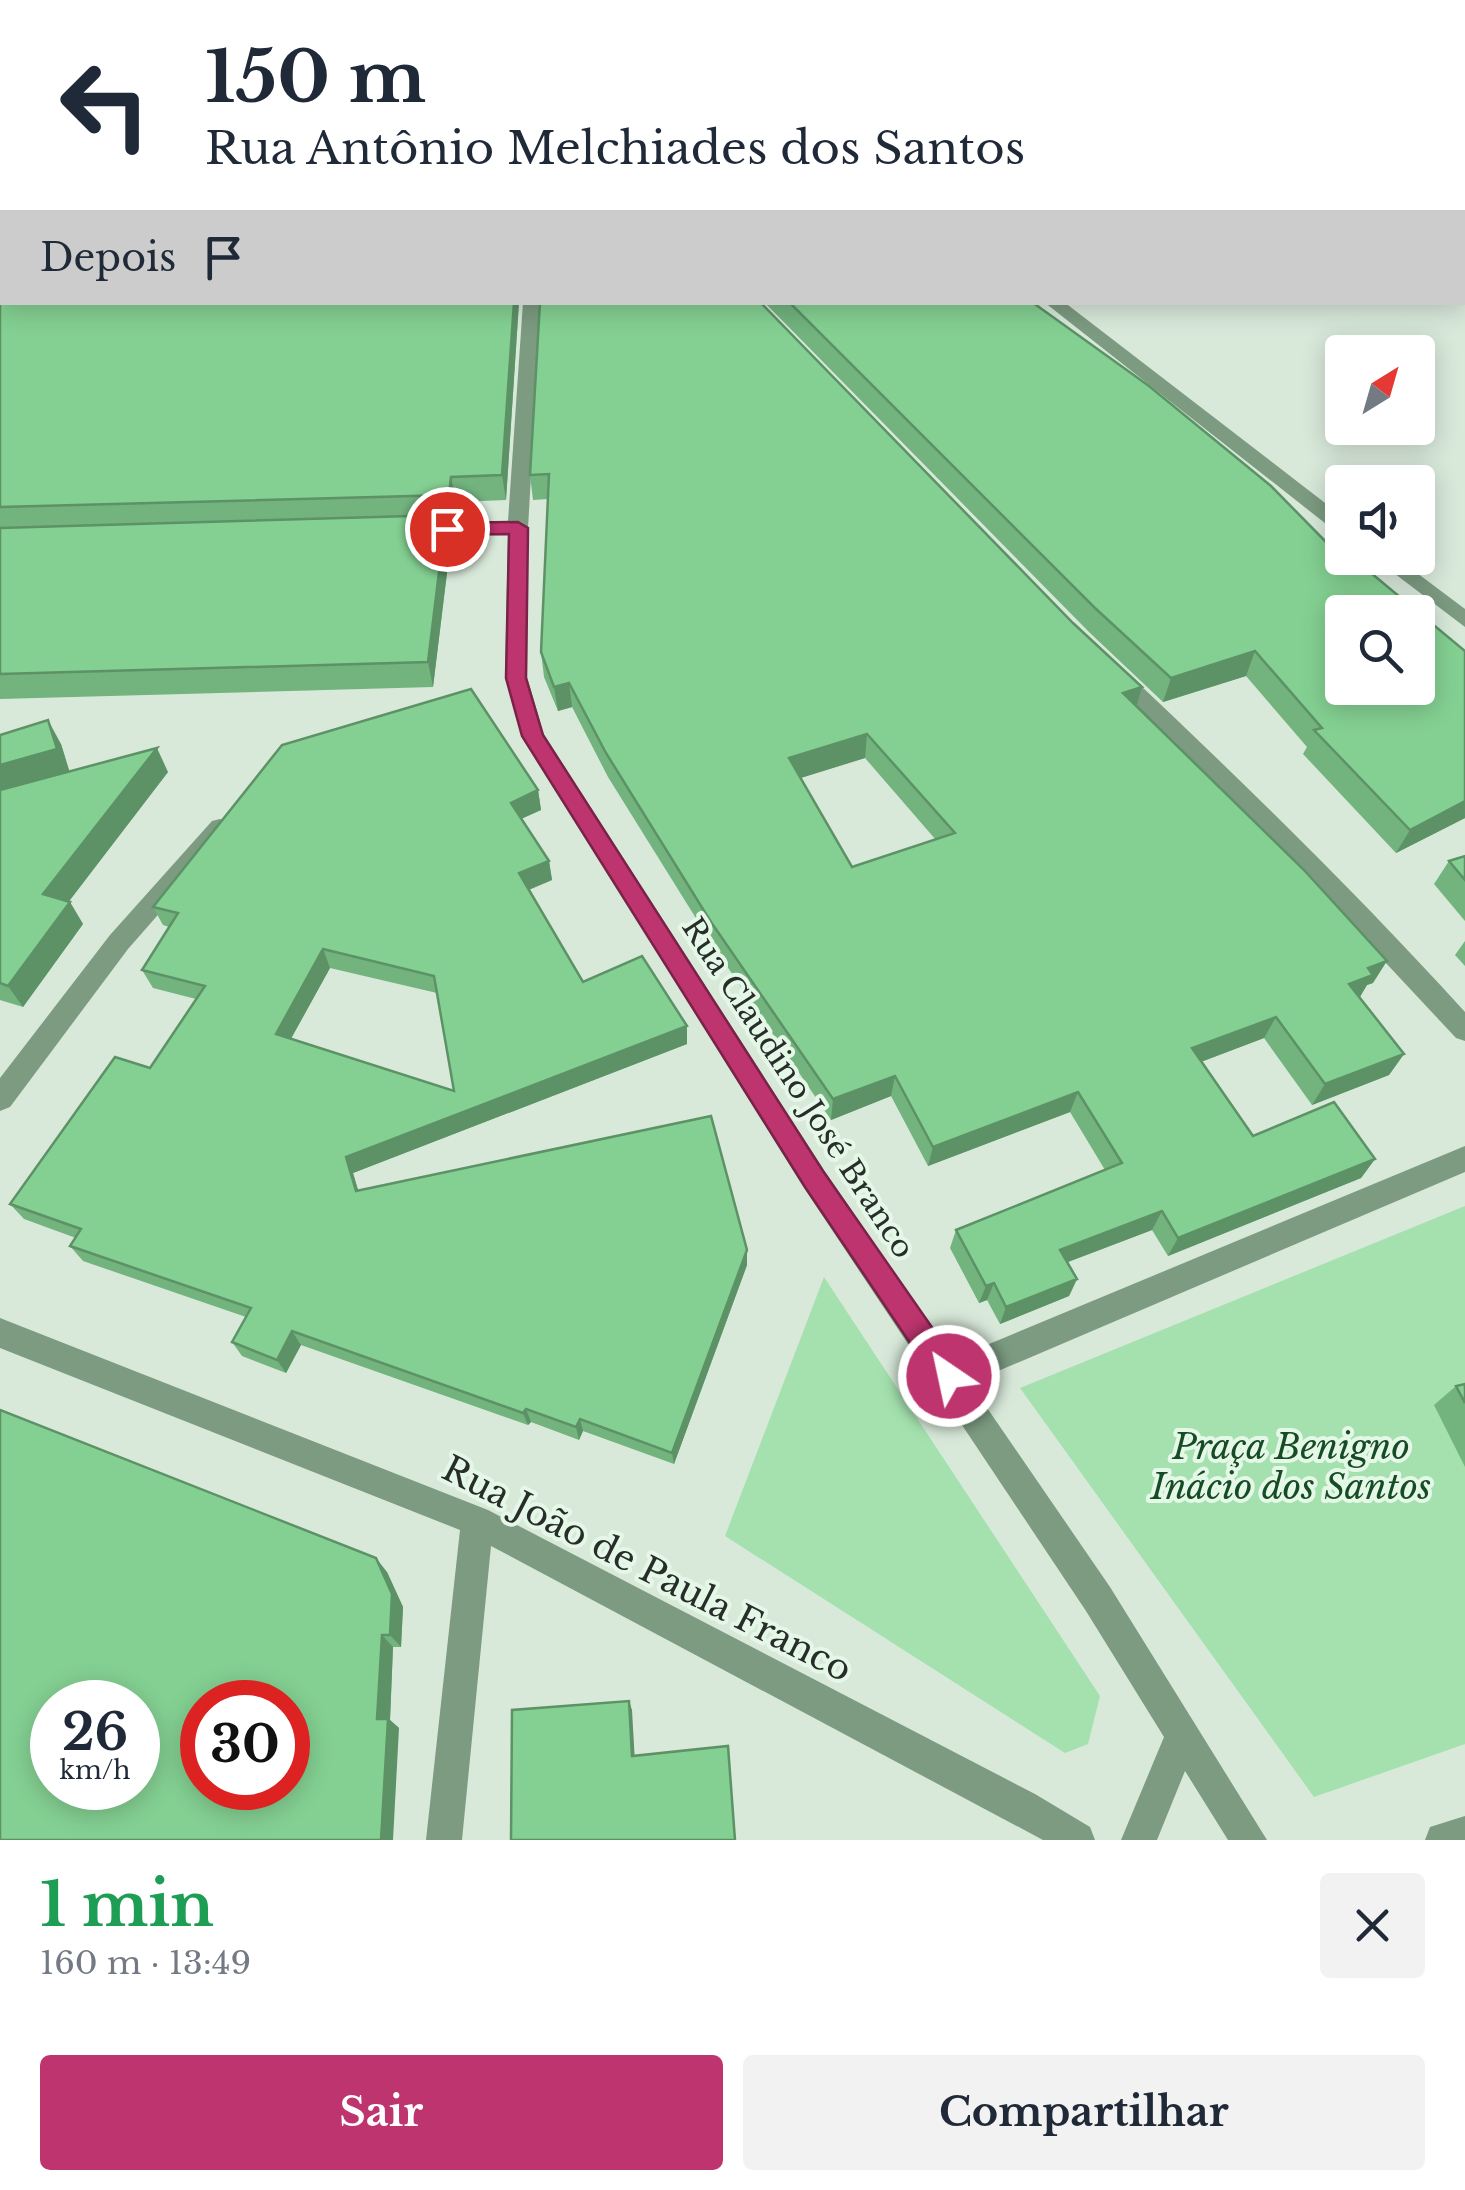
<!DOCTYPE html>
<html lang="pt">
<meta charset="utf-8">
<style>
:root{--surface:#fff;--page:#f2f2f3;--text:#1f2937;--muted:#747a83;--accent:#bd346e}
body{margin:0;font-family:"Libre Baskerville",serif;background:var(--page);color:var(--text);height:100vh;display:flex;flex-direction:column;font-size:38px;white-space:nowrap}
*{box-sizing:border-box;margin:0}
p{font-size:32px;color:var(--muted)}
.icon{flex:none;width:55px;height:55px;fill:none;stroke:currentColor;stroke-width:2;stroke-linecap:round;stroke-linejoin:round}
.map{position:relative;height:1840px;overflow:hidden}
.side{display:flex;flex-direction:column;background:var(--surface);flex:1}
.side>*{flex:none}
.guide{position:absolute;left:0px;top:0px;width:1465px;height:305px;box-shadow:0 5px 25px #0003;background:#fff;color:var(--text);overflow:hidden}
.needle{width:65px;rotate:37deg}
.fabs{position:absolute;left:1325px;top:335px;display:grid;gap:20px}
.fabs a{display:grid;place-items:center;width:110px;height:110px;border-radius:10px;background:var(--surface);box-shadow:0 5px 25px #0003;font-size:50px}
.speed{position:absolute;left:30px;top:1680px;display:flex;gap:20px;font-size:50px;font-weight:700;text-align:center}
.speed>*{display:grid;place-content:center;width:130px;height:130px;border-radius:50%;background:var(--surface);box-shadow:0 5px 25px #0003;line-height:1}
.speed small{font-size:25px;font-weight:400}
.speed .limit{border:15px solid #d22;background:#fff;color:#111}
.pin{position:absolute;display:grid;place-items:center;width:85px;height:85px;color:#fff;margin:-42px;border:5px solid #fff;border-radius:50%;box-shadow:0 2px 10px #0007}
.me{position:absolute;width:110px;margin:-55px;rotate:326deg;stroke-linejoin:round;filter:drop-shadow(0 0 8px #0008)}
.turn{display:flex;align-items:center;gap:35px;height:210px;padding:0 40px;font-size:45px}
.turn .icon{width:130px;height:130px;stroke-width:2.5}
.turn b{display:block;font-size:70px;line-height:85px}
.then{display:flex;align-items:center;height:95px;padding:0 40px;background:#0003;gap:20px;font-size:38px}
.round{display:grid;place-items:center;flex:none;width:105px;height:105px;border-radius:10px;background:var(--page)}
.head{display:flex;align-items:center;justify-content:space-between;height:170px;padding:0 40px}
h1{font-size:60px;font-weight:700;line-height:75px;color:#1e9e55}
.button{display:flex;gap:20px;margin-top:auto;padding:20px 40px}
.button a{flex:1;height:115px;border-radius:10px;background:var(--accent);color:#fff;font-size:40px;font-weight:700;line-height:115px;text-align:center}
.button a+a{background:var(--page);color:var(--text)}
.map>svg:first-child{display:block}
.green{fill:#a4e1ae}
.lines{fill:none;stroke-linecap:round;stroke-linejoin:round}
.lane{fill:#7c9b81;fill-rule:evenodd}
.street{fill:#7c9b81;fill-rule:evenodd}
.secondary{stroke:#487751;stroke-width:25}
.wall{fill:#72b37e;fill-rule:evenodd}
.shaded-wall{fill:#5c9266}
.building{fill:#84d092;stroke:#5c9266;stroke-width:2.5;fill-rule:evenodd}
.route{fill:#bd346e;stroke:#7b2248;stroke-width:2.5}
.labels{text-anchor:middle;stroke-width:8;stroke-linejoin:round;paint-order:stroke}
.street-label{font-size:30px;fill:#272d28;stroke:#e5f7e7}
.near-park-label{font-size:35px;font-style:italic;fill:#164c25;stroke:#e5f7e7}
.near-street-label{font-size:35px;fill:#272d28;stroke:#e5f7e7}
</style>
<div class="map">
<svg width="1465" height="1840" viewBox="0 0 1465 1840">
<rect width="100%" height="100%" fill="#d8e9da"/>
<!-- green -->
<g class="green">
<path d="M1465,1206V1744L1314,1797L1020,1388Z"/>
<path d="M824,1277L1100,1696L1088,1744L1065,1753L725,1536Z"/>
</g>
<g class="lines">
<!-- lane -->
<g class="lane">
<path d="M647,0H663L664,2H649Z"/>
<path d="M1334,0H1354L1355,2H1336Z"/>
<path d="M1422,0H1438L1439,2H1424Z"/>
<rect x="1462" y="38" width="3" height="11"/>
<path d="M1462,237L1465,238V249L1462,248Z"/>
<path d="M1044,302H1064L1342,516V532L1335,531Z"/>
<path d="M1374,558H1397L1465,609V627Z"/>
</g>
<!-- street -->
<g class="street">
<path d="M523,302H541L528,528L527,677L544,735L824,1170L953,1359L1465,1146V1172L970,1383L1110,1587L1267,1840H1228L1185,1771L1157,1840H1121L1164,1737L1086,1611L804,1188L522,736L505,677L508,535L418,536L408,529L418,522L508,521Z"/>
<path d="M1114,666L1122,668C1240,779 1356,892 1465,1012V1041L1456,1038L1285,855L1106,680L1103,674Z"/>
<path d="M220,819L228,821L232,828L228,835L128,949L10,1107L0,1111V1078L110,935L212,821Z"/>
<path d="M0,1318L488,1510L1035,1794L1090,1827L1095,1840H1043L491,1546L462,1840H426L460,1530L0,1348Z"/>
<path d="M1465,1816V1840H1425L1430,1827Z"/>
</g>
<!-- secondary -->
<g class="secondary">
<path d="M33,2L34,0"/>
<path d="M59,2L60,0"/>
<path d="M0,60L2,55"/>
<path d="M0,105L2,101"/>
</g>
</g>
<!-- wall -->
<g class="wall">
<path d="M0,132L2,302H519L506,500L456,502L453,520H447L451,540L433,687L0,699Z"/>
<path d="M540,302L1073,623L1142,687L1136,706L1373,983L1367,985L1359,997L1404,1054L1389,1075L1312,1105L1264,1038L1201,1062L1253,1136L1375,1159L1361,1178L1168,1256L1152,1230L1068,1262L1077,1279L1069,1296L1000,1324L987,1300L979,1303L950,1248L956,1230L1105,1170L1070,1112L928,1166L891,1096L831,1120L712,944L608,777L572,707L558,711L544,677L541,652L548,499L533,500L530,475ZM865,758L936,840L852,867L800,778Z"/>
<path d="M764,302H1032L1465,818L1396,853L1303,754L1307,747L1246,676L1163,702L1089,632Z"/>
<path d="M0,735L61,744L69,771L168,772L69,901L83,924L23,1007L0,1000Z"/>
<path d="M538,790L541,810L521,819L549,861L552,880L529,890L583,982L687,1026V1044L353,1173L358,1190L747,1250V1265L674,1464L583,1431L579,1440L531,1422L528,1425L301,1345L286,1373L242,1356L232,1342L246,1317L83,1261L70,1246L76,1238L24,1219L10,1204L150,1068L196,999L153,988L142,970L169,927L163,925L153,907ZM330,968L437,993L454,1091L291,1039Z"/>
<path d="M1465,856V921L1434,884L1449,861Z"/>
<path d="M1465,941V966L1455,955Z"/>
<path d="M1465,1384V1467L1434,1405L1456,1386Z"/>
<path d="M387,1572L403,1607L401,1647H393L390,1720L399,1728L0,1840Z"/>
</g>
<!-- shaded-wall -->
<g class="shaded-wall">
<path d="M514,302H519L506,500L502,475Z"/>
<path d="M451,477L456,502L453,520L449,495Z"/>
<path d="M446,515L451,540L433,687L428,662Z"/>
<path d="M1255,651L1246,676L1163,702L1171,678Z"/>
<path d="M569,683L572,707L558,711L554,687Z"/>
<path d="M1142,687L1135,711L1123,693Z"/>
<path d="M48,720L61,744L70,773L0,793V765Z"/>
<path d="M867,734L865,758L788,782L789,758Z"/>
<path d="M157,748L168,772L57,917L43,894Z"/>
<path d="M538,790L541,810L514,822L511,803Z"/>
<path d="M1465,801V818L1396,853L1410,830Z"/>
<path d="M549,861L552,880L523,892L519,873Z"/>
<path d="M70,902L83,924L23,1007L8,986Z"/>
<path d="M323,949L330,968L284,1051L276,1034Z"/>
<path d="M1387,961L1373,983L1367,985L1360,997L1349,984L1368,968Z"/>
<path d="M1276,1017L1264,1038L1182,1069L1192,1048Z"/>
<path d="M687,1026V1044L353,1173L363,1207L356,1191L346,1157Z"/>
<path d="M1404,1054L1389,1075L1312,1105L1325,1084Z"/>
<path d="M895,1076L891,1096L831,1120L833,1099Z"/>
<path d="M1078,1092L1070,1112L928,1166L933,1147Z"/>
<path d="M1375,1159L1361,1178L1168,1256L1178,1238Z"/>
<path d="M1162,1211L1152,1230L1052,1268L1060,1250Z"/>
<path d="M747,1250V1265L674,1464L672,1453Z"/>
<path d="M1077,1279L1069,1296L1000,1324L1006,1307Z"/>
<path d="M994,1283L987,1300L979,1303L986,1286Z"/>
<path d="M292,1331L301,1345L286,1373L277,1360Z"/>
<path d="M526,1409L531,1422L528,1425L523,1413Z"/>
<path d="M580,1419L583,1431L579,1440L576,1427Z"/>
<path d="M376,1558L387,1572L403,1607L401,1647L390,1635Z"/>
<path d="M382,1635L393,1647L390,1720L399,1728L393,1840H381L377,1719Z"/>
<path d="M629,1701L632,1710L635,1763L632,1756Z"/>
</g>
<!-- building -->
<g class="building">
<path d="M67,0H198L200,2H66Z"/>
<path d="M2,127V302H514L502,475L451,477L449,495L0,507V132Z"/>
<path d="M540,302H760L1073,623L1142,687L1123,693L1304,870L1387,961L1368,968L1373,975L1349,984L1404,1054L1325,1084L1276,1017L1192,1048L1253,1136L1334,1102L1375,1159L1178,1238L1162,1211L1060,1250L1077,1279L1006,1307L994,1283L986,1286L956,1230L1122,1163L1078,1092L933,1147L895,1076L833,1099L711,922L606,753L569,683L554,687L541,652L549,474L530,475ZM867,734L955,833L852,867L789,758Z"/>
<path d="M789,302H1032L1149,386L1271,486L1327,543L1333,541L1342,549V558H1353L1465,651V801L1410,830L1314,730L1322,728L1255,651L1171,678L1095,608ZM1342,612H1418V688H1342Z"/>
<path d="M446,515L428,662L0,674V528Z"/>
<path d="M471,689L538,790L511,803L549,861L519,873L583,982L642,956L687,1026L346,1157L356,1191L711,1116L747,1250L672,1453L580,1419L576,1427L526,1409L523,1413L292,1331L277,1360L232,1342L251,1308L70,1246L81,1229L10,1204L115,1057L150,1068L205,986L142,970L178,913L153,907L282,745ZM323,949L434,976L454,1091L276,1034Z"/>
<path d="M48,720L57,749L0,765V735Z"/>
<path d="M157,748L43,894L70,902L8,986L0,983V790Z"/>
<path d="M1465,856V880L1449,861Z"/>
<path d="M1465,1384V1403L1456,1386Z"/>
<path d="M0,1410L376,1558L392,1594L390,1635H382L377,1719H388L381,1840H0ZM52,1702H138V1788H52ZM202,1702H288V1788H202Z"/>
<path d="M629,1701L632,1756L728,1746L735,1840H511L512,1710Z"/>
</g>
<!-- route -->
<path class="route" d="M518,522L528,528L526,678L543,735L823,1171L959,1366L963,1376L959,1386L949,1390L939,1386L805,1187L522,736L506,678L509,534L447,535L438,529L447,523Z"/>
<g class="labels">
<!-- street labels -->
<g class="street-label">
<text transform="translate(798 1088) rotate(57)" y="10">Rua Claudino José Branco</text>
</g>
<!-- near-park labels -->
<g class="near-park-label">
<text x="1291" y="1459">Praça Benigno<tspan x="1291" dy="40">Inácio dos Santos</tspan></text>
</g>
<!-- near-street labels -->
<g class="near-street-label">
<text transform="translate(647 1569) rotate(27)" y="12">Rua João de Paula Franco</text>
</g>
</g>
</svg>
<div class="fabs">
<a><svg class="needle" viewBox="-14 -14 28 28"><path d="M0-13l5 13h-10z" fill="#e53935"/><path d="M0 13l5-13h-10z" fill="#747a83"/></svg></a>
<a><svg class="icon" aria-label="sound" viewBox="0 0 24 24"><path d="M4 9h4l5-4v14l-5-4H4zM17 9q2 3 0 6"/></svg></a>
<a><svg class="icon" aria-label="search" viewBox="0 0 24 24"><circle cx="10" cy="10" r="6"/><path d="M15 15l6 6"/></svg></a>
</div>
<div class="speed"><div>26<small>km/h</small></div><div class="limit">30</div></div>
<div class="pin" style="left:447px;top:529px;background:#d93025"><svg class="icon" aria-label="arrive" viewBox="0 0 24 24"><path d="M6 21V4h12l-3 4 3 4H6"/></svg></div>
<svg class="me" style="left:949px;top:1376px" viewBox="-20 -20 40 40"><circle r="17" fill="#bd346e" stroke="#fff" stroke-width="3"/><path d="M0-11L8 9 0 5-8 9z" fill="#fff"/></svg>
<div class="guide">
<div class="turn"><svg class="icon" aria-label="left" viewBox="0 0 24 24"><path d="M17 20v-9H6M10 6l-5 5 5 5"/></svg><div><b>150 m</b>Rua Antônio Melchiades dos Santos</div></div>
<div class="then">Depois<svg class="icon" aria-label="arrive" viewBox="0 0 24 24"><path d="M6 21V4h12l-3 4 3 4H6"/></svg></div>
</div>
</div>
<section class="side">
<div class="head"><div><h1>1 min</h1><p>160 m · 13:49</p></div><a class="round"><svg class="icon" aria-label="close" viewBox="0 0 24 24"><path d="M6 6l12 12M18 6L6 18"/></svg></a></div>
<div class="button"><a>Sair</a><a>Compartilhar</a></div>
</section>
